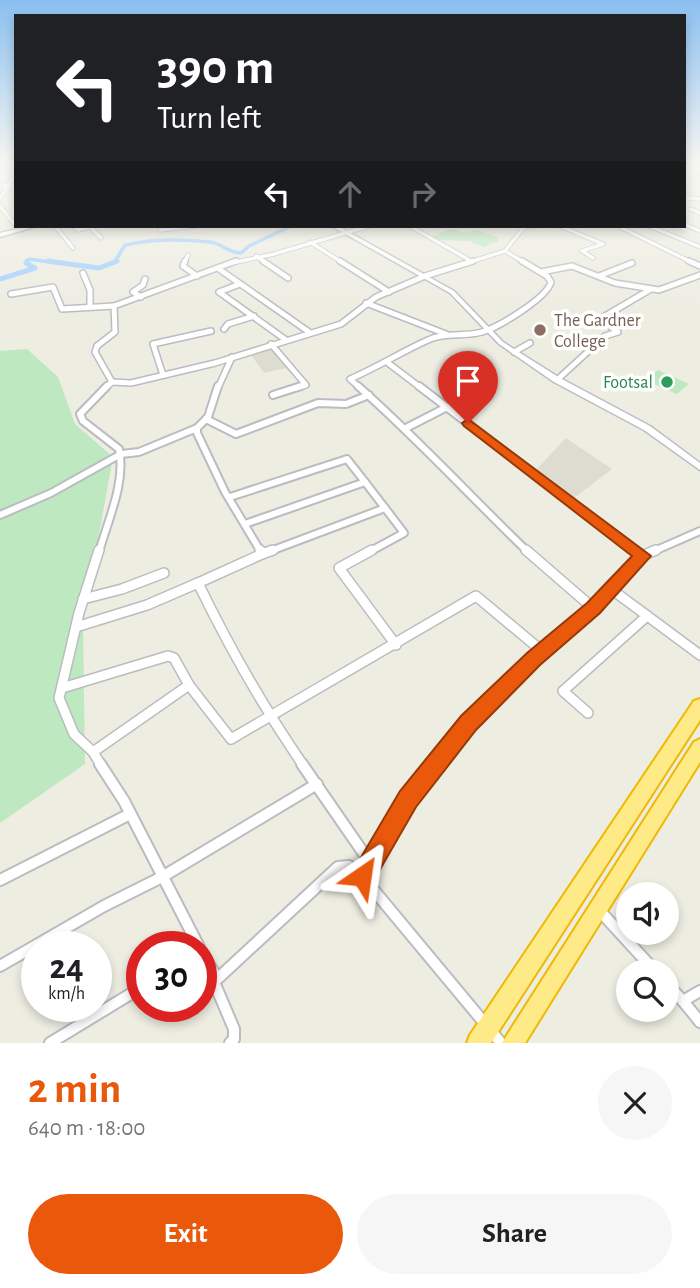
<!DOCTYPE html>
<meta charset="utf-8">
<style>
:root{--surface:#fff;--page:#f6f6f6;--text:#202124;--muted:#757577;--accent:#ea580c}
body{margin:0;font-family:"Alegreya Sans",sans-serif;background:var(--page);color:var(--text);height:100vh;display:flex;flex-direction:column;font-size:26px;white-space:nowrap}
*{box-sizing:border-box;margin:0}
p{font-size:23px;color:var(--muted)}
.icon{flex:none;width:38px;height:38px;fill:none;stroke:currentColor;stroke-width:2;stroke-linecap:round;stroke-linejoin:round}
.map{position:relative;height:1043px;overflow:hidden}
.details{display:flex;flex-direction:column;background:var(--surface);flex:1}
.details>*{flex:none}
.guide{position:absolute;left:14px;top:14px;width:672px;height:214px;border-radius:0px;box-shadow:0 4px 10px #0003;background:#202124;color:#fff;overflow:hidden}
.fabs{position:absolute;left:616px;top:882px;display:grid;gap:14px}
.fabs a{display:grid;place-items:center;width:63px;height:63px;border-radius:50%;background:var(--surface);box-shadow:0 4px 10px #0003;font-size:35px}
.speed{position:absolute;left:21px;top:931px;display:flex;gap:14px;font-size:35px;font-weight:700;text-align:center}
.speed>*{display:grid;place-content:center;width:91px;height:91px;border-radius:50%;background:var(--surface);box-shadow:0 4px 10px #0003;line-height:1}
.speed small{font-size:18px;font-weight:400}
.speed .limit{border:10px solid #d22;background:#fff;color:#111}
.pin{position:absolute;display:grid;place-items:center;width:60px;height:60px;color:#fff;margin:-72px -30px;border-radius:50% 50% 50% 0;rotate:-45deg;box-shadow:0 0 7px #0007}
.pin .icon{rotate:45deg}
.me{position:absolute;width:77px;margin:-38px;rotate:32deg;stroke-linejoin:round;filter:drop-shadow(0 0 5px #0008)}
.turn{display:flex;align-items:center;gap:24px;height:147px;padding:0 28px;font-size:32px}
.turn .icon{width:91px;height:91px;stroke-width:2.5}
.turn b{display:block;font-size:49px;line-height:60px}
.lanes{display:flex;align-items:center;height:66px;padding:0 28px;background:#0003;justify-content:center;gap:35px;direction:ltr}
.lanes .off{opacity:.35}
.round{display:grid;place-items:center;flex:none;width:74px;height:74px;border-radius:37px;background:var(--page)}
.summary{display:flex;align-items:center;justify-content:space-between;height:119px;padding:0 28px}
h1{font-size:42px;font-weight:700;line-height:52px;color:var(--accent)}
.cta{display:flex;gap:14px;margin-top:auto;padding:14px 28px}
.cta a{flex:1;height:80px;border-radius:42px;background:var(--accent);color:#fff;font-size:28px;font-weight:700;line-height:80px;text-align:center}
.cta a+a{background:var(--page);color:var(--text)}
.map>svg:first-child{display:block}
.education{fill:#dedcd1}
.green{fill:#bde8c0}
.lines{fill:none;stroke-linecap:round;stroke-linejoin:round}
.canal-far1{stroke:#a1cfff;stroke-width:3.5}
.canal{stroke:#a1cfff;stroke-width:5}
.street-far4-casing{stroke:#babcc2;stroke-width:5}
.street-far3-casing{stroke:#babcc2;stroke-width:8}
.street-far2-casing{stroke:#babcc2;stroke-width:10}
.street-far1-casing{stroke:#babcc2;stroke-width:12}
.street-casing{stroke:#babcc2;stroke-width:14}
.secondary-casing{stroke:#bbbec5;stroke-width:3}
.primary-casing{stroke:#f9d750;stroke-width:4}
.highway-casing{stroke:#f0b800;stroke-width:4}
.street-far4{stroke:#fff;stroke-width:3.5}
.street-far3{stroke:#fff;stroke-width:5}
.street-far2{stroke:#fff;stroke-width:6}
.street-far1{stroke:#fff;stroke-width:9}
.street{stroke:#fff;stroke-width:10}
.secondary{fill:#fff;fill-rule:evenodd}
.primary{fill:#fff8a6;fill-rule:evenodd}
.highway{fill:#ffea88;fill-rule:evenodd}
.route{fill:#ea580c;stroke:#983908;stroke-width:2}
.education-dot{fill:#8d6e63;stroke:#fff;stroke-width:2.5}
.leisure-dot{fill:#2e9e5b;stroke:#fff;stroke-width:2.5}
.labels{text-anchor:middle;stroke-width:7;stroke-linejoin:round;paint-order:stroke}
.far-education-label{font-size:18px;fill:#785e54;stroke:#fff;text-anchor:start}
.far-leisure-label{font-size:18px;fill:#27864d;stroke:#fff;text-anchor:end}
</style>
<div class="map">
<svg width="700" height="1043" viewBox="0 0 700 1043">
<rect width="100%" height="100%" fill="#eeede2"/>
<!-- education -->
<g class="education">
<path d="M270,346L283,357L287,368L264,373L249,352Z"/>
<path d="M566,438L612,469L574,498L536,470Z"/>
</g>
<!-- green -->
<g class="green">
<path d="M452,229L465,233L477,230L498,237V241L484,247L469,241L436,240L430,237Z"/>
<path d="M27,349L58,377L75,424L113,457L83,623L85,764L0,823V351Z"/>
<path d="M658,370L689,384L677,394L645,380Z"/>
</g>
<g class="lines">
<!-- canal-far1 -->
<g class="canal-far1">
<path d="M26,263L29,259L57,263"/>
<path d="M114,263L125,245C151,239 183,239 210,242C221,243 229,253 241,253L249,246L291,226"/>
</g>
<!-- canal -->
<g class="canal">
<path d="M48,261L99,268L117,261"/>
<path d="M0,279L35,268L26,263L27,261"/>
</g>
<defs>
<g id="street-far4">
<path d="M16,175L8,185L16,186"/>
<path d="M684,182L700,169"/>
<path d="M0,186H9L0,198"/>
<path d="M684,198L700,199"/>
<path d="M0,206L16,226"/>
<path d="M690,209L700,213"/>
<path d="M684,224L700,231"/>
<path d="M55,226L73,248"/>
<path d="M74,226L78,230L90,227L101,238"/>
<path d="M410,226L471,261"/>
<path d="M560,226L603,244L582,251L593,258"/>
<path d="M618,226L693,263"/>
<path d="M649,226L700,247"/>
<path d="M524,227L537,226"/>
<path d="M160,230L196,226"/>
<path d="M310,242L343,263"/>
<path d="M256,256L266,263"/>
<path d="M184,263L188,255"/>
<path d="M232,263L274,254L369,226"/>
<path d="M467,263L505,251"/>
<path d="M525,263L505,251L525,226"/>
</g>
<g id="street-far3">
<path d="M185,261L183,266L197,276"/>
<path d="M263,261L288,278"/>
<path d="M340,261L389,292"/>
<path d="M689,261L700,266"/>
<path d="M219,269L309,332"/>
<path d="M541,272L572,266L615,283L659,290L700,275"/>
<path d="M83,273L90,290V307"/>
<path d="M599,276L632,263"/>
<path d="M240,284L219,292L286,340"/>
<path d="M11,294L53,287L62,309L114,306"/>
<path d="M141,297L133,292L143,285L145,279"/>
<path d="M366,303L446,334"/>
<path d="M224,329L228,324L254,316"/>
<path d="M271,344L306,385L296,388"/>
<path d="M514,352L530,343"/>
<path d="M388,363L421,388"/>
<path d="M163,375L153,344L211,331"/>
<path d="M557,380L605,336L618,332L600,319L651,289"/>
<path d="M112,382L131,383L215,363L341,324L376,297L425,276L473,261"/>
<path d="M105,388L112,382L95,352L97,346L115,332L114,306L236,261"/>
<path d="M218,388L232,357"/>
<path d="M360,388L350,379C378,367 401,352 428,340C444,332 465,337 482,332C499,327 547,298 551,282L547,276L522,261"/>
</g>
<g id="street-far2">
<path d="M218,386L208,417L197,428V433L225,492L261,552"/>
<path d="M358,386C418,439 471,497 528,552"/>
<path d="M419,386L636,552"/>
<path d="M273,395L301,386"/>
<path d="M206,419L236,434L318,403L346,404L369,395"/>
<path d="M406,428L447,407"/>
<path d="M230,497L347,459L365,482"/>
<path d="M0,515L51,493L121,454L139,452L197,428"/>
<path d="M245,524L365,482L385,508L268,552"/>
<path d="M99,552C108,520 126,482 119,449L83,421L80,414L107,386"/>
<path d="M369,552L404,533L385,508"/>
<path d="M652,552L700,531"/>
</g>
<g id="street-far1">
<path d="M99,550L79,613L59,698L74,734L93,752L101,765"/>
<path d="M260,550L262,554L198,583C229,647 263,707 303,765"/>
<path d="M372,550L339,568L396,645"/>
<path d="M526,550L593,608"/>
<path d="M634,550L642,556"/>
<path d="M262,554L273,550"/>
<path d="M611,589L700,655"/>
<path d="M83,599L122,589L164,573"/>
<path d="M76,627L147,605L198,583"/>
<path d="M62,688L168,656L174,658L189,685"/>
<path d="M588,713L563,691L647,616"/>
<path d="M93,752L189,685L231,739L476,596L542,651"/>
<path d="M435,765L469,723L534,659L593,608L642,556L656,550"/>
</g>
<g id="street">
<path d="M100,764L124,801L199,947"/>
<path d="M302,764L371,864"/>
<path d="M436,764L407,799L362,876L501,1043"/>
<path d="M0,880L130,814"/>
<path d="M599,910L655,971"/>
<path d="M201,951L214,973V982L338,867L349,866L362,876"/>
<path d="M0,966L104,906L162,877L317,784"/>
<path d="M214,982L234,1029V1039L230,1043"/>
<path d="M667,984L683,1001L700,991"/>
<path d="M683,1001L700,1022"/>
<path d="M50,1043L142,987"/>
</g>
<g id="secondary">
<path d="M30,226H38L0,237V233Z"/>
<path d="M331,226H338L454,291L503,342L560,378L650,426L700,463V470L644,430L554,382L499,344L450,293Z"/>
</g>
<path id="primary" d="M693,166H700V168L693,167Z"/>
<g id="highway">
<path d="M700,699V720L491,1043H467L470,1035L694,701Z"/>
<path d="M700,739V762L525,1043H502L694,742Z"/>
</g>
</defs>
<!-- street-far4 casing -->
<use href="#street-far4" class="street-far4-casing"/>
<!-- street-far3 casing -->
<use href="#street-far3" class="street-far3-casing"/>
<!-- street-far2 casing -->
<use href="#street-far2" class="street-far2-casing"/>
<!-- street-far1 casing -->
<use href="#street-far1" class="street-far1-casing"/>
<!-- street casing -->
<use href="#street" class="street-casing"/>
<!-- secondary casing -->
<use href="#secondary" class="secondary-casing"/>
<!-- primary casing -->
<use href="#primary" class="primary-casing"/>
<!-- highway casing -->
<use href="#highway" class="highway-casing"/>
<!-- street-far4 -->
<use href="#street-far4" class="street-far4"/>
<!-- street-far3 -->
<use href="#street-far3" class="street-far3"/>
<!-- street-far2 -->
<use href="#street-far2" class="street-far2"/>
<!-- street-far1 -->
<use href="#street-far1" class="street-far1"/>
<!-- street -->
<use href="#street" class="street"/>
<!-- secondary -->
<use href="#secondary" class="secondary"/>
<!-- primary -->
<use href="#primary" class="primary"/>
<!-- highway -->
<use href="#highway" class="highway"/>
</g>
<!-- sky -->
<linearGradient id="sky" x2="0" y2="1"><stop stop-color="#8bbff1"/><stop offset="0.53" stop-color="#f7f7f2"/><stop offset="1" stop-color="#f7f7f2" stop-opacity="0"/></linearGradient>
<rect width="700" height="312" fill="url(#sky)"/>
<!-- route -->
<path class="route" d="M468,419L651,556L600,613L540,665L476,730L416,807L371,885L362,889L354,885L350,876L400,791L461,716L527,653L587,603L632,556L464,426L462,423Z"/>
<!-- markers -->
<circle class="education-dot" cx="540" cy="330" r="7"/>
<circle class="leisure-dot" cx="667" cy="382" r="7"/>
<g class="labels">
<!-- far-education labels -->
<g class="far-education-label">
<text x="554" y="326">The Gardner<tspan x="554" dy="21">College</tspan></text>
</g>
<!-- far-leisure labels -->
<g class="far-leisure-label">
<text x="653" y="388">Footsal</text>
</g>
</g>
</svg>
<div class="fabs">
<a><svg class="icon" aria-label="sound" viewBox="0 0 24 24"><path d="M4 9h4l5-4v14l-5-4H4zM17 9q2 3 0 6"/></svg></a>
<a><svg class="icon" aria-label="search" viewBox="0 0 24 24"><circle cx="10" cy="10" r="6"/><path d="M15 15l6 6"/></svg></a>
</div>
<div class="speed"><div>24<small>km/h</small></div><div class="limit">30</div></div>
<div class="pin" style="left:468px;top:423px;background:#d93025"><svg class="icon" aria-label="arrive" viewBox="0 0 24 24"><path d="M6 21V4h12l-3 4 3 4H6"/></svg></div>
<svg class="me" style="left:362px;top:876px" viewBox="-20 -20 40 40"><path d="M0-17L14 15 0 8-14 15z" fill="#ea580c" stroke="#fff" stroke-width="4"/></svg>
<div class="guide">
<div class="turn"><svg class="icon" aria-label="left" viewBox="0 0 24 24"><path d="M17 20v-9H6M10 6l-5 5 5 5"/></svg><div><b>390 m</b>Turn left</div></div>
<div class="lanes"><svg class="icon" aria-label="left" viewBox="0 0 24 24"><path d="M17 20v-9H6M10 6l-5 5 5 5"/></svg><svg class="icon off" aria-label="ahead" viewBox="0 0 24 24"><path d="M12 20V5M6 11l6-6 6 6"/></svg><svg class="icon off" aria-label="right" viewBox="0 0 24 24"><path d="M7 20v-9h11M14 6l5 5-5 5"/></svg></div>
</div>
</div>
<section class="details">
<div class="summary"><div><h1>2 min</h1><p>640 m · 18:00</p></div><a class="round"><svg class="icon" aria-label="close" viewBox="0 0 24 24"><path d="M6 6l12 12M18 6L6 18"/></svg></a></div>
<div class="cta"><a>Exit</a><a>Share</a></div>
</section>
